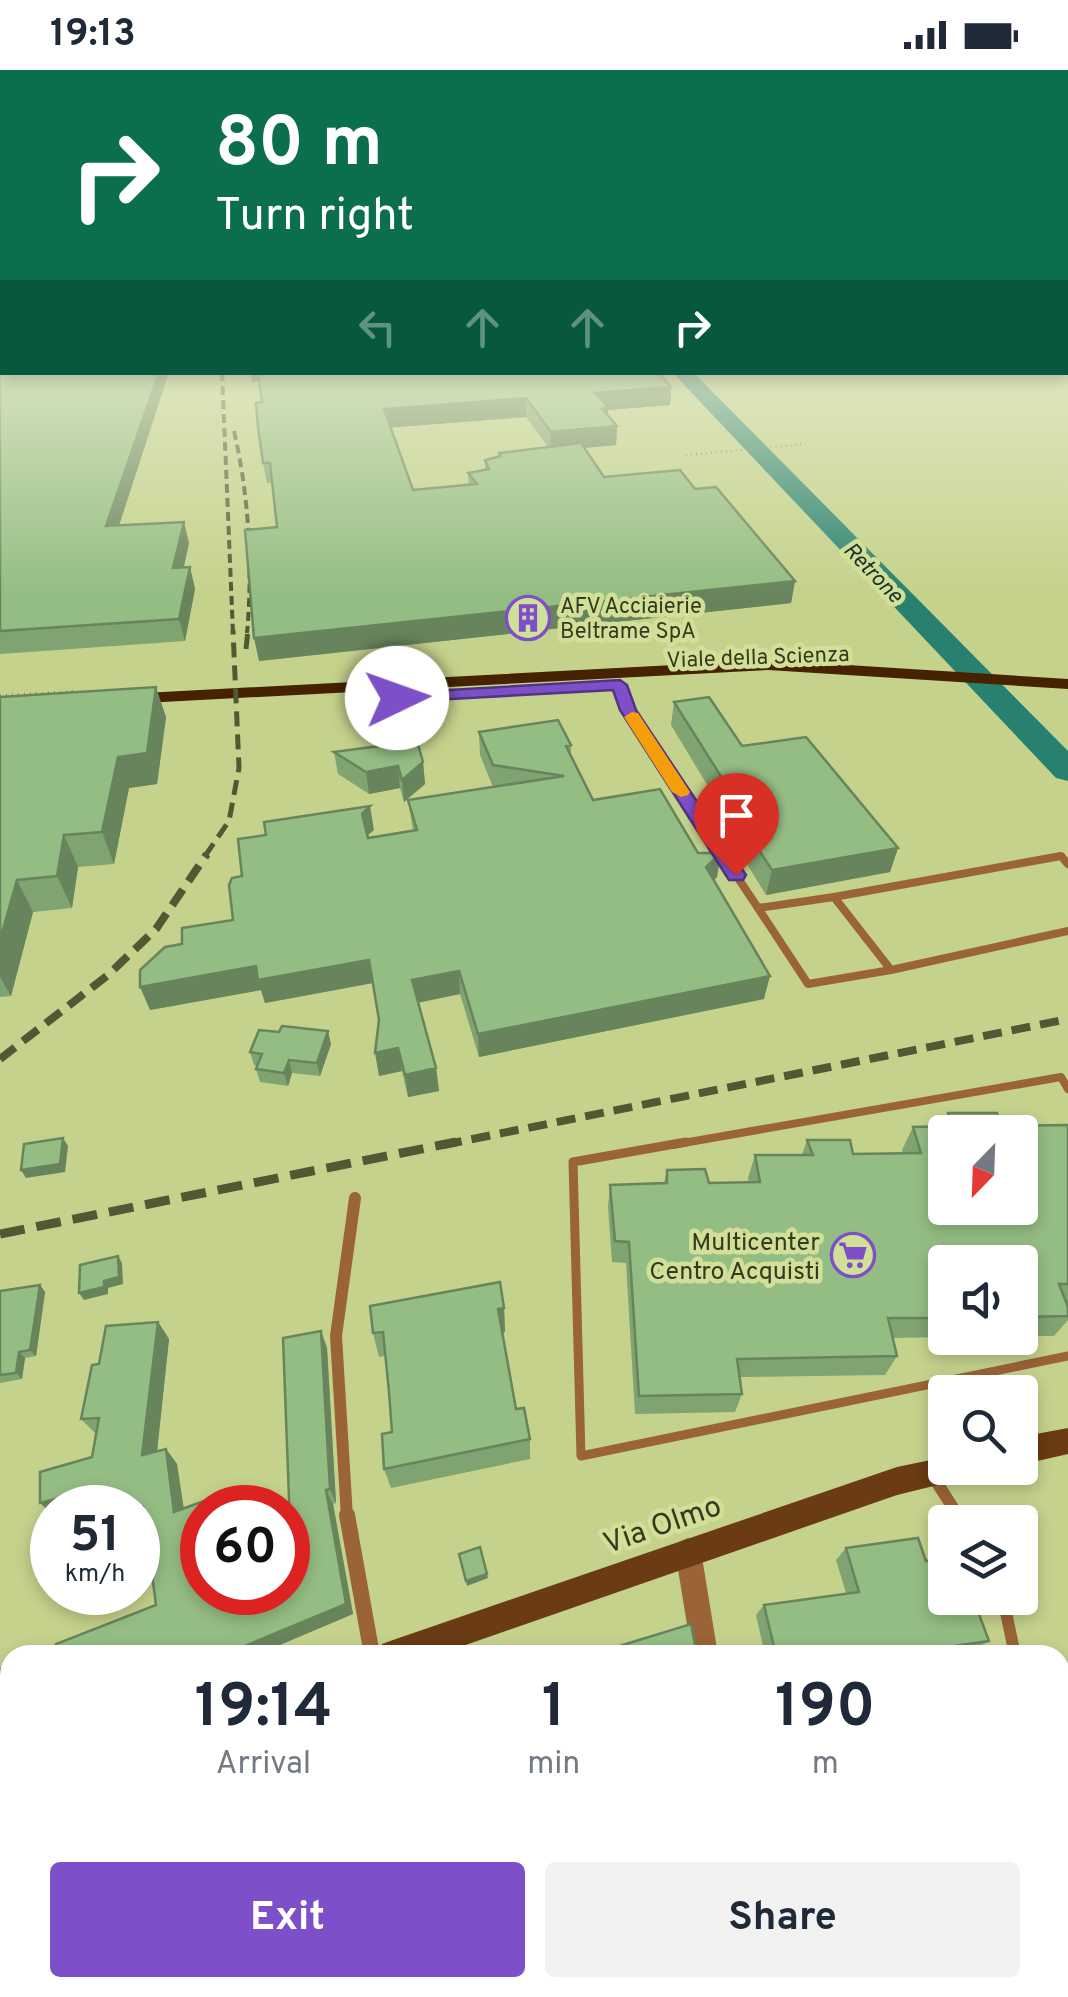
<!DOCTYPE html>
<style>
:root{--surface:#fff;--page:#f2f2f3;--text:#1f2937;--muted:#747a83;--accent:#7d50c9}
body{margin:0;font-family:Overpass,sans-serif;background:var(--page);color:var(--text);height:100vh;display:flex;flex-direction:column;font-size:38px;white-space:nowrap}
*{box-sizing:border-box;margin:0}
p{font-size:32px;color:var(--muted)}
.icon{flex:none;width:55px;height:55px;fill:none;stroke:currentColor;stroke-width:2;stroke-linecap:round;stroke-linejoin:round}
.map{position:relative;flex:1;overflow:hidden}
.panel{position:absolute;left:0px;top:1575px;width:1070px;height:352px;display:flex;flex-direction:column;background:var(--surface);border-radius:30px 30px 0 0;box-shadow:0 5px 15px #0003}
.panel>*{flex:none}
.top-card{position:absolute;left:0px;top:0px;width:1070px;height:305px;box-shadow:0 5px 15px #0003;background:#0b6e4f;color:#fff;overflow:hidden}
.needle{width:65px;rotate:203deg}
.buttons{position:absolute;left:928px;top:1045px;display:grid;gap:20px}
.buttons a{display:grid;place-items:center;width:110px;height:110px;border-radius:10px;background:var(--surface);box-shadow:0 5px 15px #0003;font-size:50px}
.speed{position:absolute;left:30px;top:1415px;display:flex;gap:20px;font-size:50px;font-weight:700;text-align:center}
.speed>*{display:grid;place-content:center;width:130px;height:130px;border-radius:50%;background:var(--surface);box-shadow:0 5px 15px #0003;line-height:1}
.speed small{font-size:25px;font-weight:400}
.speed .limit{border:15px solid #d22;background:#fff;color:#111}
.pin{position:absolute;display:grid;place-items:center;width:85px;height:85px;color:#fff;margin:-102px -42px;border-radius:50% 50% 50% 0;rotate:-45deg;box-shadow:0 0 10px #0007}
.pin .icon{rotate:45deg}
.me{position:absolute;width:110px;margin:-55px;rotate:87deg;stroke-linejoin:round;filter:drop-shadow(0 0 8px #0008)}
.turn{display:flex;align-items:center;gap:35px;height:210px;padding:0 50px;font-size:45px}
.turn .icon{width:130px;height:130px;stroke-width:2.5}
.turn b{display:block;font-size:70px;line-height:85px}
.lanes{display:flex;align-items:center;height:95px;padding:0 50px;background:#0003;justify-content:center;gap:50px;direction:ltr}
.lanes .off{opacity:.35}
.eta{display:flex;justify-content:space-evenly;align-items:center;height:170px;text-align:center}
.eta b{font-size:60px;font-weight:700;line-height:70px}
.action{display:flex;gap:20px;margin-top:auto;padding:20px 50px}
.action a{flex:1;height:115px;border-radius:10px;background:var(--accent);color:#fff;font-size:40px;font-weight:700;line-height:115px;text-align:center}
.action a+a{background:var(--page);color:var(--text)}
.status{display:flex;justify-content:space-between;align-items:center;height:70px;padding:0 50px;background:var(--surface);direction:ltr}
.status svg{height:28px;fill:currentColor}
.map>svg:first-child{display:block}
.lines{fill:none;stroke-linecap:round;stroke-linejoin:round}
.river{fill:#28816f;fill-rule:evenodd}
.path-far1{stroke:#808957;stroke-width:2.5;stroke-dasharray:1 4;stroke-linecap:butt}
.path{stroke:#808957;stroke-width:4;stroke-dasharray:1 5;stroke-linecap:butt}
.service-far3{stroke:#9a6338;stroke-width:5}
.service-far2{stroke:#9a6338;stroke-width:8}
.service-far1{stroke:#9a6338;stroke-width:9}
.service{stroke:#9a6338;stroke-width:12}
.minor-far1{stroke:#9a6338;stroke-width:12}
.minor{stroke:#9a6338;stroke-width:16}
.tertiary{fill:#9a6338;fill-rule:evenodd}
.secondary{fill:#6a3b14;fill-rule:evenodd}
.primary{fill:#462201;fill-rule:evenodd}
.rail-far3{stroke:#515834;stroke-width:4;stroke-dasharray:9 5;stroke-linecap:butt}
.rail-far2{stroke:#515834;stroke-width:5;stroke-dasharray:15 8;stroke-linecap:butt}
.rail-far1{stroke:#515834;stroke-width:8;stroke-dasharray:19 10;stroke-linecap:butt}
.rail{stroke:#515834;stroke-width:9;stroke-dasharray:25 12;stroke-linecap:butt}
.wall{fill:#7fa371;fill-rule:evenodd}
.shaded-wall{fill:#68845c}
.building{fill:#94bd83;stroke:#68845c;stroke-width:2.5;fill-rule:evenodd}
.route{fill:#7d50c9;stroke:#513483;stroke-width:2.5}
.slow{fill:#f59e0b}
.labels{text-anchor:middle;stroke-width:9;stroke-linejoin:round;paint-order:stroke}
.far-water-label{font-size:22px;font-style:italic;fill:#16312b;stroke:#d2df99}
.far-poi-label{font-size:22px;fill:#353a1e;stroke:#d2df99;text-anchor:start}
.far-street-label{font-size:22px;fill:#353a1e;stroke:#d2df99}
.poi-label{font-size:25px;fill:#353a1e;stroke:#d2df99;text-anchor:end}
.near-street-label{font-size:30px;fill:#353a1e;stroke:#d2df99}
</style>
<div class="status"><b>19:13</b><svg viewBox="0 0 49 12"><path d="M0 12V9h3v3zM5 12V6h3v6zM10 12V3h3v9zM15 12V0h3v12zM26 1h20v11H26zM47 4h2v5h-2z"/></svg></div>
<div class="map">
<svg width="1068" height="1927" viewBox="0 0 1068 1927">
<rect width="100%" height="100%" fill="#c5d28c"/>
<g class="lines">
<!-- river -->
<path class="river" d="M672,302H693L1068,681V711L1056,708Z"/>
<!-- path-far1 -->
<path class="path-far1" d="M686,385L806,374"/>
<!-- path -->
<path class="path" d="M0,626L74,622"/>
<!-- service-far3 -->
<path class="service-far3" d="M619,615L628,640L724,786"/>
<!-- service-far2 -->
<g class="service-far2">
<path d="M722,784L758,838"/>
<path d="M834,827L891,900L808,914L758,838Z"/>
<path d="M834,827L1061,786L1068,794"/>
<path d="M891,900L1068,861"/>
<path d="M672,1075L1061,1007L1068,1019"/>
</g>
<!-- service-far1 -->
<path class="service-far1" d="M686,1072L573,1092L581,1386L1068,1286"/>
<!-- service -->
<g class="service">
<path d="M1003,1528L1015,1585"/>
<path d="M1053,1918L1055,1927"/>
</g>
<!-- minor-far1 -->
<g class="minor-far1">
<path d="M932,1405L959,1447"/>
<path d="M347,1447L336,1266L355,1128"/>
</g>
<!-- minor -->
<g class="minor">
<path d="M347,1445L372,1585"/>
<path d="M957,1445L962,1452"/>
</g>
<!-- tertiary -->
<g class="tertiary">
<path d="M688,1468L697,1472L701,1481L718,1585H692L675,1481L679,1472Z"/>
<path d="M742,1918H774L776,1927H744Z"/>
</g>
<!-- secondary -->
<g class="secondary">
<path d="M1068,1358V1384L1020,1395V1367Z"/>
<path d="M945,1387V1398H970L966,1408L897,1425L437,1585H378L382,1574L393,1570L897,1397Z"/>
<path d="M10,1704V1736L0,1741V1707Z"/>
</g>
<!-- primary -->
<path class="primary" d="M768,590L1068,609V619L768,600L125,634L116,629L125,624Z"/>
<!-- rail-far3 -->
<g class="rail-far3">
<path d="M222,302L233,563"/>
<path d="M234,361C249,425 253,498 247,563"/>
</g>
<!-- rail-far2 -->
<g class="rail-far2">
<path d="M246,579L248,560"/>
<path d="M205,786L229,751L239,698L233,560"/>
</g>
<!-- rail-far1 -->
<g class="rail-far1">
<path d="M0,989L108,905L156,859L207,784"/>
<path d="M443,1075L1068,949"/>
</g>
<!-- rail -->
<path class="rail" d="M0,1164L456,1072"/>
</g>
<!-- wall -->
<g class="wall">
<path d="M0,254L2,302H169L119,455L189,473L183,497H190L195,519L185,571L0,584Z"/>
<path d="M245,302L671,317L670,335L608,340V345L617,356L616,375L584,378L604,407L695,419L795,511L791,533L259,591L277,457L272,413H267L263,393L262,332L259,311L252,312L251,304H245ZM526,347L548,377L499,383V386L485,390V399L468,403L469,415L413,420L391,357Z"/>
<path d="M0,627L166,647L157,714L129,718L114,794L78,797L72,838L33,842L11,926L0,927Z"/>
<path d="M674,632L898,778L890,802L766,825L721,752L723,741L671,655Z"/>
<path d="M479,662L571,675V686L593,730L698,783L717,807L714,810L764,929L479,987L460,924L418,933L436,998L439,1021L408,1027L402,1001L379,1006V950L373,913L265,933L261,920L150,940L182,874L233,850L242,806L374,760L367,766L368,768L413,760L408,730L493,717L480,685Z"/>
<path d="M334,682L423,692L425,714L404,732L400,718L369,724L338,704Z"/>
<path d="M331,974L320,1006L292,1003L288,1016L260,1012L256,999L257,996L254,995L250,982Z"/>
<path d="M948,1043L1001,1056L1068,1055V1233H1067L1068,1250L1054,1266H1020V1192H945V1267L892,1268L897,1286L885,1305L740,1307L742,1324L735,1342L635,1344L626,1193L612,1192L608,1137L610,1115L664,1113L667,1100L709,1113L749,1112L748,1108L755,1085H802L807,1070L853,1084H903L902,1080L913,1057H941Z"/>
<path d="M40,1215L45,1222L36,1286L25,1288L22,1309L0,1313V1221Z"/>
<path d="M504,1238L505,1262L502,1263L516,1339L530,1369V1389L391,1418L384,1399L392,1362L385,1286L379,1287L373,1263Z"/>
<path d="M158,1252L169,1269L157,1382L166,1379L177,1394L184,1439L234,1420L243,1433L202,1522L290,1455L321,1261L327,1278L336,1433L333,1434L353,1544L256,1585H38L156,1535L145,1453L92,1387L96,1364L81,1349L99,1294Z"/>
<path d="M846,1478L926,1491L989,1571L974,1580L940,1585H765L756,1545L764,1535L846,1523L836,1490Z"/>
<path d="M1068,1759V1797L1060,1796V1768Z"/>
<path d="M876,1918H958V1919L1011,1927H877Z"/>
</g>
<!-- shaded-wall -->
<g class="shaded-wall">
<path d="M159,302H169L112,477L106,456Z"/>
<path d="M245,302H259L260,311L252,312L251,304H245Z"/>
<path d="M671,317L670,335L608,340L607,356H617L616,375L551,381V362L595,323Z"/>
<path d="M526,328V347L386,358L384,339Z"/>
<path d="M184,452L189,473L179,520L173,498Z"/>
<path d="M190,497L195,519L185,571L179,549Z"/>
<path d="M795,511L791,533L259,591L254,568Z"/>
<path d="M156,617L166,647L157,714L129,718L114,794L102,762L118,687Z"/>
<path d="M423,692L425,714L404,732L402,710Z"/>
<path d="M398,696L400,718L369,724L366,702Z"/>
<path d="M370,736L374,760L365,767L362,744Z"/>
<path d="M64,765L78,797L72,838L57,806Z"/>
<path d="M898,778L890,802L766,825L772,800Z"/>
<path d="M721,783L717,807L702,821L706,797Z"/>
<path d="M17,810L33,842L11,926L0,907V870Z"/>
<path d="M369,890L373,913L265,933L261,920L150,940L140,917L256,896Z"/>
<path d="M459,901L460,924L415,933L412,910Z"/>
<path d="M770,906L764,929L479,987L478,964Z"/>
<path d="M328,961L331,974L320,1006L317,993Z"/>
<path d="M398,978L402,1001L379,1006L375,983Z"/>
<path d="M289,990L292,1003L288,1016L284,1003Z"/>
<path d="M436,998L439,1021L408,1027L405,1005Z"/>
<path d="M63,1068L68,1076L65,1102L26,1108L21,1100Z"/>
<path d="M118,1186L122,1193L123,1214L108,1218V1224L84,1230L79,1223L104,1211Z"/>
<path d="M40,1215L45,1222L36,1286L30,1280Z"/>
<path d="M504,1238L505,1262L499,1263L498,1239Z"/>
<path d="M158,1252L169,1269L155,1400L142,1385Z"/>
<path d="M321,1261L327,1278L336,1433L330,1419Z"/>
<path d="M19,1282L25,1288L22,1309L16,1303Z"/>
<path d="M166,1379L177,1394L186,1455L174,1442Z"/>
<path d="M95,1419L109,1432L90,1438H52V1444L40,1433Z"/>
<path d="M234,1420L243,1433L244,1438H237Z"/>
<path d="M326,1420L333,1434L353,1544L256,1585H223Z"/>
<path d="M143,1437L156,1450L138,1455V1438Z"/>
<path d="M487,1504L488,1508L467,1516L466,1511Z"/>
<path d="M10,1680V1693L0,1697V1684Z"/>
<path d="M454,1918H458L460,1927H456Z"/>
</g>
<!-- building -->
<g class="building">
<path d="M0,254H2V302H159L106,456L184,452L173,498L190,497L179,549L0,561Z"/>
<path d="M258,302H658L671,317L595,323L608,337L602,339L617,356L551,362L526,328L384,339L413,420L477,414L468,403L489,399L485,390L501,386L499,383L581,373L604,407L680,400L695,419L716,417L795,511L254,568L245,460L277,457L270,393H263L258,357L256,333L262,332Z"/>
<path d="M156,617L147,683L118,687L102,762L64,765L57,806L17,810L0,870V627Z"/>
<path d="M709,627L742,676L806,667L898,778L772,800L725,728L734,727L674,632Z"/>
<path d="M558,650L571,675L566,676L593,730L660,719L698,783H721L706,797L770,906L478,964L459,901L412,910L436,998L405,1005L398,978L375,983L379,950L369,890L258,910L256,896L140,917V900L165,877L182,874V858L233,850L229,815L232,808L242,806L238,769L266,765L264,752L370,736L362,744L368,768L417,760L408,730L564,706L493,695L479,662Z"/>
<path d="M417,671L423,692L402,710L398,696L366,702L334,682Z"/>
<path d="M282,956L328,961L317,993L289,990L284,1003L256,999L262,984L250,982L259,960L279,962Z"/>
<path d="M948,1043H997L1001,1056L1068,1055V1214H1059L1068,1237V1246L1020,1247V1192H945V1248H888L897,1286L737,1289L742,1324L639,1326L629,1172L615,1171L610,1115L667,1113V1100L705,1099L709,1113L760,1112L755,1085H813L807,1070H850L853,1084L921,1083L913,1057L953,1056ZM945,1062H1020V1138H945Z"/>
<path d="M63,1068L60,1094L21,1100L24,1074Z"/>
<path d="M118,1186L119,1207L104,1211V1217L79,1223L80,1195Z"/>
<path d="M500,1212L504,1238L498,1239L516,1339L524,1338L530,1369L384,1399L382,1364L392,1362L389,1322L383,1262L373,1263L370,1236Z"/>
<path d="M40,1215L30,1280L19,1282L16,1303L0,1305V1221Z"/>
<path d="M158,1252L142,1385L166,1379L174,1442L234,1420L237,1438H202V1522H288V1455H290L283,1268L321,1261L330,1419L326,1420L346,1534L223,1585H38L56,1579V1574L156,1535L143,1437L138,1438H95V1419L40,1433V1402L92,1387L99,1348L81,1349L92,1295L99,1294L106,1256Z"/>
<path d="M918,1468L926,1491L945,1488V1528H973L989,1571L933,1579L935,1585H776L764,1535L859,1522L846,1478Z"/>
<path d="M480,1477L487,1504L466,1511L459,1484Z"/>
<path d="M691,1554L695,1575L702,1578L704,1585H590Z"/>
<path d="M10,1595V1680L0,1684V1599Z"/>
<path d="M106,1918H454L456,1927H106Z"/>
<path d="M583,1918H754L749,1922L750,1927H584Z"/>
<path d="M889,1918H958V1919L1010,1927H889Z"/>
</g>
<!-- sky -->
<linearGradient id="sky" x2="0" y2="1"><stop stop-color="#5ba0b8"/><stop offset="0.48" stop-color="#e5ebcb"/><stop offset="1" stop-color="#e5ebcb" stop-opacity="0"/></linearGradient>
<rect width="1068" height="524" fill="url(#sky)"/>
<!-- route -->
<path class="route" d="M620,610L627,615L636,640L746,805L743,810H729L620,640L613,620L397,632L389,628L397,623Z"/>
<!-- slow -->
<path class="slow" d="M632,642L638,643L690,722L688,725L681,727L672,722L624,647Z"/>
<!-- icons -->
<defs>
<symbol id="building-ring" viewBox="-11 -11 22 22"><circle r="9.5" fill="#d2df99" stroke="#7d50c9" stroke-width="1.5"/><path d="M-4-6H4V6H1V3H-1V6H-4ZM-2.5-4.3h1.7v1.8h-1.7ZM.8-4.3h1.7v1.8H.8ZM-2.5-1h1.7V.8h-1.7ZM.8-1h1.7V.8H.8Z" fill="#7d50c9"/></symbol>
<symbol id="supermarket-ring" viewBox="-11 -11 22 22"><circle r="9.5" fill="#d2df99" stroke="#7d50c9" stroke-width="1.5"/><path d="M-6-5.5h2.5l.6 2H6L4.5 2H-2.5L-4.4-4H-6ZM-1.5 3.2a1.3 1.3 0 1 0 .1 0ZM3 3.2a1.3 1.3 0 1 0 .1 0Z" fill="#7d50c9"/></symbol>
</defs>
<g fill-rule="evenodd">
<use href="#building-ring" x="503" y="523" width="50" height="50"/>
<use href="#supermarket-ring" x="828" y="1160" width="50" height="50"/>
</g>
<g class="labels">
<!-- far-water labels -->
<g class="far-water-label">
<text transform="translate(874 502) rotate(46)" y="8">Retrone</text>
</g>
<!-- far-poi labels -->
<g class="far-poi-label">
<text x="560" y="543">AFV Acciaierie<tspan x="560" dy="25">Beltrame SpA</tspan></text>
</g>
<!-- far-street labels -->
<g class="far-street-label">
<text transform="translate(758 586) rotate(-2)" y="8">Viale della Scienza</text>
</g>
<!-- poi labels -->
<g class="poi-label">
<text x="820" y="1180">Multicenter<tspan x="820" dy="29">Centro Acquisti</tspan></text>
</g>
<!-- near-street labels -->
<g class="near-street-label">
<text transform="translate(662 1454) rotate(-19)" y="10">Via Olmo</text>
</g>
</g>
</svg>
<div class="buttons">
<a><svg class="needle" viewBox="-14 -14 28 28"><path d="M0-13l5 13h-10z" fill="#e53935"/><path d="M0 13l5-13h-10z" fill="#747a83"/></svg></a>
<a><svg class="icon" aria-label="sound" viewBox="0 0 24 24"><path d="M4 9h4l5-4v14l-5-4H4zM17 9q2 3 0 6"/></svg></a>
<a><svg class="icon" aria-label="search" viewBox="0 0 24 24"><circle cx="10" cy="10" r="6"/><path d="M15 15l6 6"/></svg></a>
<a><svg class="icon" aria-label="layers" viewBox="0 0 24 24"><path d="M12 4l9 5-9 5-9-5zM3 14l9 5 9-5"/></svg></a>
</div>
<div class="speed"><div>51<small>km/h</small></div><div class="limit">60</div></div>
<div class="pin" style="left:736px;top:805px;background:#d93025"><svg class="icon" aria-label="arrive" viewBox="0 0 24 24"><path d="M6 21V4h12l-3 4 3 4H6"/></svg></div>
<svg class="me" style="left:397px;top:628px" viewBox="-20 -20 40 40"><circle r="19" fill="#fff"/><path d="M0-13L10 11 0 6-10 11z" fill="#7d50c9"/></svg>
<div class="top-card">
<div class="turn"><svg class="icon" aria-label="right" viewBox="0 0 24 24"><path d="M7 20v-9h11M14 6l5 5-5 5"/></svg><div><b>80 m</b>Turn right</div></div>
<div class="lanes"><svg class="icon off" aria-label="left" viewBox="0 0 24 24"><path d="M17 20v-9H6M10 6l-5 5 5 5"/></svg><svg class="icon off" aria-label="ahead" viewBox="0 0 24 24"><path d="M12 20V5M6 11l6-6 6 6"/></svg><svg class="icon off" aria-label="ahead" viewBox="0 0 24 24"><path d="M12 20V5M6 11l6-6 6 6"/></svg><svg class="icon" aria-label="right" viewBox="0 0 24 24"><path d="M7 20v-9h11M14 6l5 5-5 5"/></svg></div>
</div>
<section class="panel">
<div class="eta">
<div><b>19:14</b><p>Arrival</p></div>
<div><b>1</b><p>min</p></div>
<div><b>190</b><p>m</p></div>
</div>
<div class="action"><a>Exit</a><a>Share</a></div>
</section>
</div>
